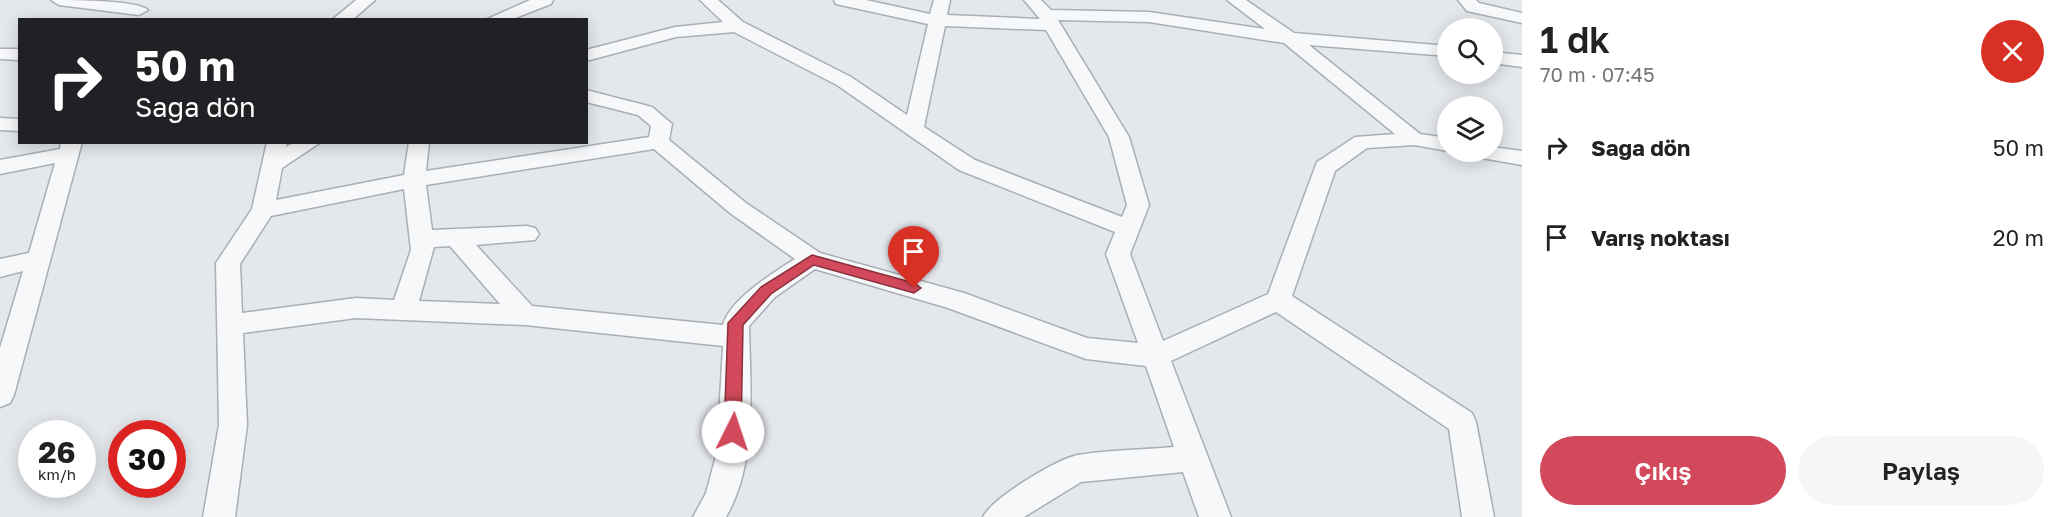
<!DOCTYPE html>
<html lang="tr">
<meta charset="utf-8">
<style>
:root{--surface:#fff;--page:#f6f6f6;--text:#222;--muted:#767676;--accent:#d1495b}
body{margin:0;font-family:"Golos Text",sans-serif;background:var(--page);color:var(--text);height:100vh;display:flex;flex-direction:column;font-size:22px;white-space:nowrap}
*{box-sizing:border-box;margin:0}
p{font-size:20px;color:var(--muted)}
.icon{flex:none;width:33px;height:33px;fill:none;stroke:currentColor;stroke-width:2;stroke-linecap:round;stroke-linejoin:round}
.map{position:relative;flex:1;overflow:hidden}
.side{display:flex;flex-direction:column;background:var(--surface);width:540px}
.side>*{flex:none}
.hud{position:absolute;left:18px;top:18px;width:570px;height:126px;border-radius:0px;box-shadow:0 3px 15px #0003;background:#202124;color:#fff;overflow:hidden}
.tools{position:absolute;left:1437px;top:18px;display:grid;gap:12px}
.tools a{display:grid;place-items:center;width:66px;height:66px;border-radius:50%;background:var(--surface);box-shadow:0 3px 15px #0003;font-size:30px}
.speed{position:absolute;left:18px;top:420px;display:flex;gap:12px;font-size:30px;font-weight:700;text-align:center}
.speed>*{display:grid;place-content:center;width:78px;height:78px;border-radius:50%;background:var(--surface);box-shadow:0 3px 15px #0003;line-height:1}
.speed small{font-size:15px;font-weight:400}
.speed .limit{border:9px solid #d22;background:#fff;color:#111}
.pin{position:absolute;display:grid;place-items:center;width:51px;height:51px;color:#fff;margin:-62px -26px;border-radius:50% 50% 50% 0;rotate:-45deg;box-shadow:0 0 6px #0007}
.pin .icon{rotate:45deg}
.me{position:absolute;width:66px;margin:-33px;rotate:4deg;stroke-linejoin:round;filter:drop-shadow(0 0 4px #0008)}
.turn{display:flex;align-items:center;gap:21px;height:126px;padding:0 18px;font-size:27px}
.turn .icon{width:78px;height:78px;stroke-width:2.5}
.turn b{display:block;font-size:42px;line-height:51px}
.round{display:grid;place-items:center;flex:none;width:63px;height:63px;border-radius:32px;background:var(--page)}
.summary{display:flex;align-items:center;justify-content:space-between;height:102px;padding:0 18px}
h1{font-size:36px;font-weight:600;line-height:45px}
.action{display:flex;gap:12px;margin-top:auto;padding:12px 18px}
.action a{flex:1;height:69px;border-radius:36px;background:var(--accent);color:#fff;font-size:24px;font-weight:600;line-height:69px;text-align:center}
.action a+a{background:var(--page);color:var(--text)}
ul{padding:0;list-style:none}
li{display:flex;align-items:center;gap:18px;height:90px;padding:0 18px}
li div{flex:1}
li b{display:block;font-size:22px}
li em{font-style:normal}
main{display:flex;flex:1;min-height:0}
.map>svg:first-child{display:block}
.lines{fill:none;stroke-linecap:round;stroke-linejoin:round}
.street-casing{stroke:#a9aeb7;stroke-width:3}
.street{fill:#f7f8fa;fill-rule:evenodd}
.route{fill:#d1495b;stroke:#882f3b;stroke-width:1.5}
</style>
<main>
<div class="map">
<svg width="1522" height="517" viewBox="0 0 1522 517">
<rect width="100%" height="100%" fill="#e4e7ec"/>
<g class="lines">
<defs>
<g id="street">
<path d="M51,0C69,0 137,0 148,10L139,15L59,5Z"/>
<path d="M356,0H375L352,20H332Z"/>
<path d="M530,0H553L551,4L510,20H485Z"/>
<path d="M700,0H718L743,22L851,77L907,115L928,24L836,4L834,0H866L930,14L934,0H950L947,15L1040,19L1024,0H1041L1051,10L1149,12L1265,29L1227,0H1246L1294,33L1448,46V56L1309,45L1420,134L1448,138V151L1414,145L1367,148L1335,171L1292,296L1472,413L1476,422L1494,517H1462L1449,429L1276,312L1171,361L1231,517H1199L1183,472L1081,482L1024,517H983C992,498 1057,459 1078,455C1109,450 1143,450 1174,447L1146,366L1086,359L948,308L815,269L775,297L749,326C750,387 758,462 726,517H693L706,493L717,452L723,346L525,325L356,318L243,333L247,425L235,517H203L219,425L216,263L252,209L267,142H287L286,147L295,142H321L282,168L276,200L404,175L409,142H429L426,171L649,137L651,126L638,115L586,102V90L652,107L672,124L669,140L746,203L820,253L964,293L1087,338L1138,343L1106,254L1115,232L959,170L837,85L734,32L676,37L586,61V50L675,27L723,22ZM1058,20L1149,22L1284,43L1395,134L1355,137L1317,162L1268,294L1163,341L1130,254L1149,205L1129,137ZM945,26L1046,30L1109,137L1127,205L1122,217L975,160L924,127ZM654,149L730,213L795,259C773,273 730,299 723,325L532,306L476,245L535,240L539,234L535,228L527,226L432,230L426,185ZM404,189L411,250L394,300L356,298L242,313L240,264L271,216ZM450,246L500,304L419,301L434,247Z"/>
<path d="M1458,0H1476L1479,3L1522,13V23L1467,11Z"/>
<path d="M0,49H20V60L0,59Z"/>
<path d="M1492,52L1522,55V67L1492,63Z"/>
<path d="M0,118L20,119V131L0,130Z"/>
<path d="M61,142H82L14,395L10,403L0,407V348L23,271L0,277V259L29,253L55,163L0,174V160L60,149Z"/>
<path d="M1492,147L1522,151V165L1476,157L1472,152H1492Z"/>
</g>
</defs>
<!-- street casing -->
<use href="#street" class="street-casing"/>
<!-- street -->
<use href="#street" class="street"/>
</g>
<!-- route -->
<path class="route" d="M812,255L914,283L921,288L914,293L814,265L771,294L743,325L741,432L738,437H727L724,432L728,323L761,287Z"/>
</svg>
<div class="tools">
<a><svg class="icon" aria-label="search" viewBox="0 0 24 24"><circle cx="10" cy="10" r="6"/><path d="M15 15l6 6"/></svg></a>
<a><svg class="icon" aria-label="layers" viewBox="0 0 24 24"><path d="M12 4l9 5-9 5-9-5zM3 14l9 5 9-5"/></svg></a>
</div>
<div class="speed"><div>26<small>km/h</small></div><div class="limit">30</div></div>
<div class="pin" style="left:914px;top:288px;background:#d93025"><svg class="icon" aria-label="arrive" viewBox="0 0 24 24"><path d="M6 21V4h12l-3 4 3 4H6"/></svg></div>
<svg class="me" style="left:733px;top:432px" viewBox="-20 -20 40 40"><circle r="19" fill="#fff"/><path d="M0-13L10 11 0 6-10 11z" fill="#d1495b"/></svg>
<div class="hud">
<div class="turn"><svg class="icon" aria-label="right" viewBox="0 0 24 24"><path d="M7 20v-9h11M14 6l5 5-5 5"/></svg><div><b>50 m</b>Sağa dön</div></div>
</div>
</div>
<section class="side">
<div class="summary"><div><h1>1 dk</h1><p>70 m · 07:45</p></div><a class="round" style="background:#d93025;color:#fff"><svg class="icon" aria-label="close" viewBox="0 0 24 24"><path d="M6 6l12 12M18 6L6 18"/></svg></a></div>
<ul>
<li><svg class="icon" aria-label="right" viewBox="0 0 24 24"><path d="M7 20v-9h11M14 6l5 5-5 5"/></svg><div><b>Sağa dön</b></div><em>50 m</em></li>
<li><svg class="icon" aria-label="arrive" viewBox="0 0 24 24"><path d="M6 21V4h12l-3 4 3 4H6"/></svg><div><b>Varış noktası</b></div><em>20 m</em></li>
</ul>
<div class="action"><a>Çıkış</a><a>Paylaş</a></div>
</section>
</main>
